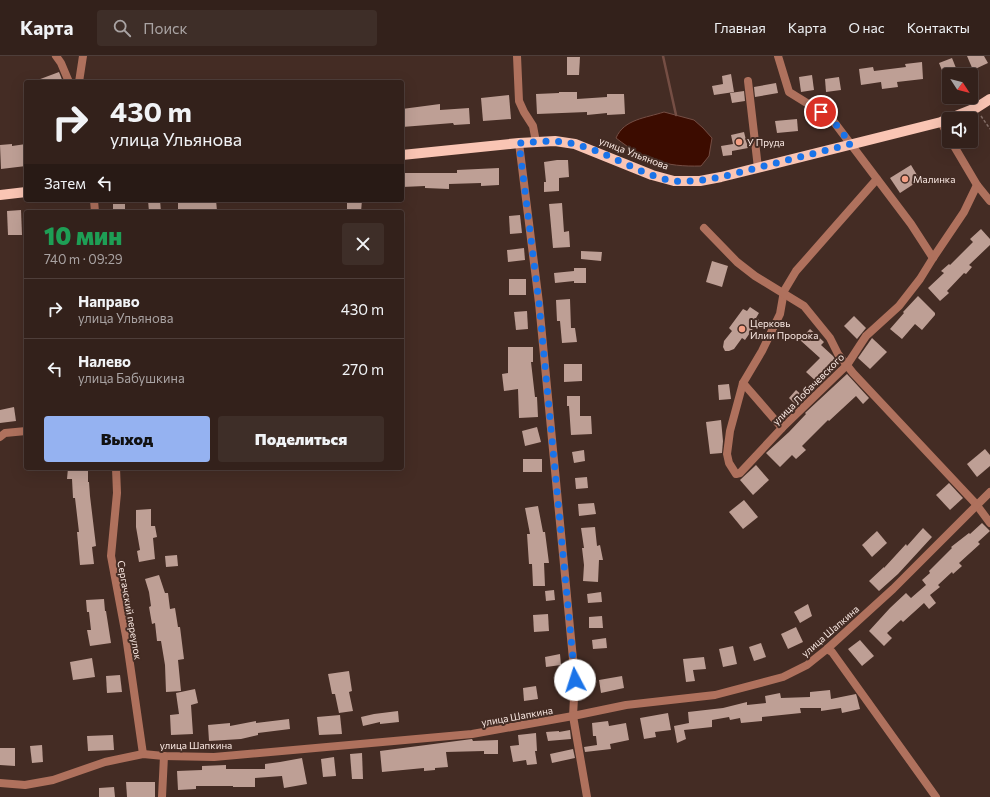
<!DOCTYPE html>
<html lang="ru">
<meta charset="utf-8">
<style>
:root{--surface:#33211b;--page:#3e2e28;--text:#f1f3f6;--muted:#a9a3a3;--line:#4e3e3a;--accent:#95b2f1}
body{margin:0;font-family:Commissioner,sans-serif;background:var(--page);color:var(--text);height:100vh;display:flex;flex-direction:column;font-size:15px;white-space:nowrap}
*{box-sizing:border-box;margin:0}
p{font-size:13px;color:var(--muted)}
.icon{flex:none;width:22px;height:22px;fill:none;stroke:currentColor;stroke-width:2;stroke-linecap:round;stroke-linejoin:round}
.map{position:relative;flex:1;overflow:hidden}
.side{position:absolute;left:24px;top:154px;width:380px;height:260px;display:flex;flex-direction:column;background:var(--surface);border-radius:4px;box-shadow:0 4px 16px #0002,0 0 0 1px var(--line)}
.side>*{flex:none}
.banner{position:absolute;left:24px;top:24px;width:380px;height:122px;border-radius:4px;box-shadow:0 4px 16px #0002,0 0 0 1px var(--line);background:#33211b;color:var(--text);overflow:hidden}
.needle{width:26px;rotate:126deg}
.fabs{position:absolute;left:942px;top:12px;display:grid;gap:8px}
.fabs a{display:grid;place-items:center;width:36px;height:36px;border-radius:4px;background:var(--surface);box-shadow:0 4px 16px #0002,0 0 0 1px var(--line);font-size:20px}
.pin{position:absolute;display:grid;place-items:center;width:34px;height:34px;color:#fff;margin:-17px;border:2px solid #fff;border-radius:50%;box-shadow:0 1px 4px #0007}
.me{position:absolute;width:44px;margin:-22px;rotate:355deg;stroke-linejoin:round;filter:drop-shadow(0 0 3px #0008)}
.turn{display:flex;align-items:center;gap:14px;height:84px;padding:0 20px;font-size:18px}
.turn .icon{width:52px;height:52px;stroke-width:2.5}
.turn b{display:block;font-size:28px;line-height:34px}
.then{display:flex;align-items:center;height:38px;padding:0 20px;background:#0003;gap:8px;font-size:15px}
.round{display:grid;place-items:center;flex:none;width:42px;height:42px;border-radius:4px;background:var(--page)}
.head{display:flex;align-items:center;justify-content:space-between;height:68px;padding:0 20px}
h1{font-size:24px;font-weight:800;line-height:30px;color:#1e9e55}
.action{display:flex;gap:8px;margin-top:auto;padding:8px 20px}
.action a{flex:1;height:46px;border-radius:4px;background:var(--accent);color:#111;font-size:16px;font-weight:800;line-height:46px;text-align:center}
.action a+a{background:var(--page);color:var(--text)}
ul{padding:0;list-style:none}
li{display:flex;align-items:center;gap:12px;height:60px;padding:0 20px;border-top:1px solid var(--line)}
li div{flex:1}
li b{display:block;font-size:15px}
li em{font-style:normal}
header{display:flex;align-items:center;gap:24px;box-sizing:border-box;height:56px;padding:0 20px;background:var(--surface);border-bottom:1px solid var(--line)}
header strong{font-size:19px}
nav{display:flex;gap:22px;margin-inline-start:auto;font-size:14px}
.search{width:280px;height:36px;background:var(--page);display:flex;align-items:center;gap:10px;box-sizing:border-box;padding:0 14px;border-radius:4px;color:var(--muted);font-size:15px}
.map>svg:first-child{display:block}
.water{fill:#3c0c00;stroke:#754e44}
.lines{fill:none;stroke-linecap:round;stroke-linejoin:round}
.stream{stroke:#754e44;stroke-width:2.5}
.building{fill:#be9f95}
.path{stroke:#856f68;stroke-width:1.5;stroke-dasharray:3 2;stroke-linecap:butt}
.minor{stroke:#af715d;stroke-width:8}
.major{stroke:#fac5b4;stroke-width:10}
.route{stroke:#1a73e8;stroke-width:7;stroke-dasharray:0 12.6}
.poi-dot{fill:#f39f84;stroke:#442c24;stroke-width:1.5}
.labels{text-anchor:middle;stroke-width:4;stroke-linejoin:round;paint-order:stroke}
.poi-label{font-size:10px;fill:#fae9e3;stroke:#442c24;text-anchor:start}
.street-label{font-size:10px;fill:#fae9e3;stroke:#442c24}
</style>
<header>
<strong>Карта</strong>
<div class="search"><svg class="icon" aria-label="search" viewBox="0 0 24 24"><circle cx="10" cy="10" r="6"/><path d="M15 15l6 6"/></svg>Поиск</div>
<nav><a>Главная</a><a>Карта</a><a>О нас</a><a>Контакты</a></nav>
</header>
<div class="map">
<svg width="990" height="741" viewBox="0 0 990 741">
<rect width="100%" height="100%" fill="#442c24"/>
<!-- water -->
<path class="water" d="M664,56L694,64L703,72L712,82L709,100L701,110C665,111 644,104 616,82C624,63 646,62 664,56Z"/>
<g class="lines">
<!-- stream -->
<path class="stream" d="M663,0L676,59"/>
</g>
<!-- building -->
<g class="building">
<path d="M967,0H984L988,7L973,14Z"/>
<path d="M567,1H580L579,19H567Z"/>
<path d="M952,2L956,12L943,17L939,7Z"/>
<path d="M922,6L923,23L897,26L898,31L882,33L881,26L861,29L859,13L873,11L874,15L906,11L905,8Z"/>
<path d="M59,16L63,26H35V25Z"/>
<path d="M731,18L734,36L714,39L712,30L723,28L722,20Z"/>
<path d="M812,19L814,34L801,36L799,21Z"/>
<path d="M839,21L841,34L826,36L825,23Z"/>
<path d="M776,27L778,37L755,41L754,31Z"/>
<path d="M744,35L745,45L732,47L730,37Z"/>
<path d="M559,36H577V43L607,41V38H624L625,58L607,59V57L587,59V56L537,58L536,38L559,37Z"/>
<path d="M509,39L511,63L483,65L481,42Z"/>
<path d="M440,48V54L469,52L470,68L454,69L453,67L402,71V53Z"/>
<path d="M797,63L798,75L777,77L775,65Z"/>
<path d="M744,76L748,92L732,95V99L723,100L721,90L733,88L731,79Z"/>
<path d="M12,88V90L26,88V110L1,113L0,89Z"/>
<path d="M557,104H568L569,121L559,122V135L544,136V126H546L544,106Z"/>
<path d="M911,109L920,124L900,137L890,122Z"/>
<path d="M499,112V129L481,130V127L449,128V133L425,132V130L402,131V117H457V114Z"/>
<path d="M148,144H160L161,156H149Z"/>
<path d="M178,144H216L217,155L178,156Z"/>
<path d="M347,144H362L361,156H347Z"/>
<path d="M562,147L564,176L569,175L570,191L553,192L549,148Z"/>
<rect x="113" y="148" width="12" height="8"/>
<path d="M21,154L22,179H8L7,155Z"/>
<path d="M520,159L522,177L510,178L509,160Z"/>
<path d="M981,173L990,183V189L969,209L972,211L966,218L964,217L947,235L949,237L940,245L928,232L944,217L941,215L949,208L950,209L973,186L970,183Z"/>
<path d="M524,192L525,204L508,206L507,194Z"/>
<path d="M581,195L602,196L601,205L581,203Z"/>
<path d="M712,205L728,210L722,231L706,226Z"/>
<path d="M574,212H586V227H574V225L555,227L554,217L574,215Z"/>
<rect x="509" y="223" width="17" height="16"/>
<path d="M918,240L935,257V259L922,274L915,268L902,283L890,273L904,257L903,256Z"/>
<path d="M570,243L571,272H575L577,286L562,287L560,265H557L556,244Z"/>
<path d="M750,251L759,257L756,262L759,264L745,284L742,282L734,293L729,295H725L723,291L724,285L732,275L729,272L743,253L747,255Z"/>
<path d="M527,255L528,273L516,274L514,256Z"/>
<path d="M854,260L866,272L857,283L844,270Z"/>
<path d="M810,273L824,286L821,289L833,300L837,306L818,327L806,316L820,302L800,284Z"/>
<path d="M872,282L887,296L870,313L858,302Z"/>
<path d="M508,291H533V306H531L535,341H537L538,361L519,362L518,333L504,335L502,318L508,317Z"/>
<path d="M564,308H582V325L564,326Z"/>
<path d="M847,318L869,342L863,348L856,340L829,365L828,364L802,390L806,394L796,403L792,399L780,411L766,397L789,376L806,358L805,357Z"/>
<path d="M729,328L731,343L719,344L718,329Z"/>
<path d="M796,334L805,342L797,350L789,342Z"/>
<path d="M567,340H580V360H591L592,378L571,379L569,350H567Z"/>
<path d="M14,351L16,365L0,367V354Z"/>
<path d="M721,364L723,385L722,397L710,398L706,366Z"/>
<path d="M537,371L541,386L525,390L522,375Z"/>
<path d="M985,393L990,399V410L977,421L967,408Z"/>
<path d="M584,394L585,405L574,407L572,396Z"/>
<rect x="523" y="403" width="19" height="13"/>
<path d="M756,409L769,424L753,439L740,424Z"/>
<path d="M68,412H88V426H89L90,440L96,490L92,491L94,508L80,509L77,476H79L75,442H73L72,423H67Z"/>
<path d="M587,421L588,432L576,433L575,422Z"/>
<path d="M949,427L963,442L950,454L936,439Z"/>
<path d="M744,444L758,461L743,473L729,456Z"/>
<path d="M594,447L596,458L579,460L578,448Z"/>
<path d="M538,450L543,476H545L549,507H544L545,530H533L532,508H529L527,478H530L525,452Z"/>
<path d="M151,453V470H155L157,481L153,482L155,503L139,506L137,495L140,494L136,471V454Z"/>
<path d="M982,467L990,475L978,486L980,488L959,507L962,510L953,518L952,516L938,529L940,531L930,539L936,547L929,553L924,547L903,566L901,564L887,577L892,582L884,590L869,575L890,552L906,537L911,542L926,529L922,524L930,517L929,515L952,492L951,491L969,477L970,478Z"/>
<path d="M595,471L597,490L600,489L603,504H599L598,526L583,525L584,509L582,492H584L581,472Z"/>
<path d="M923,472L932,481L898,518L879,535L869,525L884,511V512L906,488L907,490Z"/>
<path d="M877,475L887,487L872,501L862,489Z"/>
<path d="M177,499L178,510L166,511L165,500Z"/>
<path d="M159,519L165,537H168L170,553L175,552L178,571H180L184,603L178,604L181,635L166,636L165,609L161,585H157L155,567L152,568L149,551L151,550L149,536L145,523Z"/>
<path d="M554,534L555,544L546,545L545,535Z"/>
<path d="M601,536L602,546L588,547L587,538Z"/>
<path d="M104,543L105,555H106L111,587L90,590L87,574H91L89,556H87L86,544Z"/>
<path d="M808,548L812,560L800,567L794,556Z"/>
<path d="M548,558L549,575L534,576L533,559Z"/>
<path d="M602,560L603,572H589V561Z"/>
<path d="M796,571L803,586L788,593L781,578Z"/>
<path d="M606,582L607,592L593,593L592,584Z"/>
<path d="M860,584L874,600L862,610L848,593Z"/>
<path d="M761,587L766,601L754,605L749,591Z"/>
<path d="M733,590L737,608L723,611L719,593Z"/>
<path d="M560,598L561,609L546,611L545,601Z"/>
<path d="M704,601L706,613L693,614L695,625L686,626L683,603Z"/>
<path d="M92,602L95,621L73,624L70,606Z"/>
<path d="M349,615L352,635L349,636L353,655L339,657L335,638H332L328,618Z"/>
<path d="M120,619L122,636L107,637L106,620Z"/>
<path d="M622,620L624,632L601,637L599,624Z"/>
<path d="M536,630L538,643L524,645L523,632Z"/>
<path d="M195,633L198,647L191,649L193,678L171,679L170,659L179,658L176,637Z"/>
<path d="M830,634L831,643L856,638L857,641L860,653L842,657L841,652L821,655V652H800L801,657L762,661V665L741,667L740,662L730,664L729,661L712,664V671L684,674L686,683L677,687L674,670L689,667L688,656L723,652L747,646V649L766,647L765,640L780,637L781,642L810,641V636Z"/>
<path d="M398,655L399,666L380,668V666L363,670L361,661L374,658Z"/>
<path d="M668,657L671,674L655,676L656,681L644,683L640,662Z"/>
<path d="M340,659L342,678L319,679L317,661Z"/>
<path d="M289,663L290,673L258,677V679L241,683L209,685L208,669L230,667V670L256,665V667Z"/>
<path d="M608,665L609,670L626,667L629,684L610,688L611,693L585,696L584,691L597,689L596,680H593L592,667Z"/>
<path d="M570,674L571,683L548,685L546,676L559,675V676Z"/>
<path d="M536,677L537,695H535L537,708L527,709L526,704L513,706L510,690L519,689L518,679Z"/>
<path d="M113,679L114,694L88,695L87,680Z"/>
<path d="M472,683L473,685L498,684V698H484V695L446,696L448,711L435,712V714L424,715V712L382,716L380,695Z"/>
<path d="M42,689L43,706L32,707L30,690Z"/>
<path d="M0,692H15V710L0,709Z"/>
<path d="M573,693L575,702L552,707L550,698Z"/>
<path d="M362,697L363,723H352L350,698Z"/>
<path d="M334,701L336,720L323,721L321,703Z"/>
<path d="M302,702L307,728L284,732L282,720L255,722V731H233V730H196V733L178,734L177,715L202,714V710L226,709V713H265V708L280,706Z"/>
<path d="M126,726H155V741H127Z"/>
<path d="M114,731L115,741H99V732Z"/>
</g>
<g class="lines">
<!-- path -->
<path class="path" d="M981,60L990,73"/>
<!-- minor -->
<g class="minor">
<path d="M56,0L61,7L69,26"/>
<path d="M517,0L519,45L524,56L533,70L536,86"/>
<path d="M778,0L789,36L831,62L911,168L933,202"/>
<path d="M748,25L758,112"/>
<path d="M79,26L83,0"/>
<path d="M941,66L949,81"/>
<path d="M951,85L977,129L990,145"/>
<path d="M519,87L539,247L575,624L573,660L587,741"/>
<path d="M877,123L796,215L784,235L780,258L762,295L743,327L730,375L727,398L729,407L736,418L740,417L782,372L847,309L866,280L899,250L920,223L933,202L964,156L977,129"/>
<path d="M94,144L95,156"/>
<path d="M704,172L737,206L755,220L804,250L830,282L838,298L853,317L976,448L990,467"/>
<path d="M743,327L782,372"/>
<path d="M0,381L5,377L26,375"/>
<path d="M116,412L117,437L111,500L126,580L143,698"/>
<path d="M827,593L832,596L936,741"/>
<path d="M0,727L25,729L53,724L105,706L143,698L164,700L214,701L472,678L573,660L626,649L715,639L783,621L807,609L827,593L893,533L990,436"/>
<path d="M162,741L164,700"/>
</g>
<!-- major -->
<g class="major">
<path d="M402,99L519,87L555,85L575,88L652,119L674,125H700L721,121L941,66L976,52L990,43"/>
<path d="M0,139L26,136"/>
</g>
</g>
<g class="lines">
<!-- route -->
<path class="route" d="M575,624L539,247L519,87C537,86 556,83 574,88C607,95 643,121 675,125C691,126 706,124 721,121L851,88L831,62L821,56"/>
</g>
<!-- markers -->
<g class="poi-dot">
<circle cx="739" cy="86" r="4"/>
<circle cx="905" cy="123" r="4"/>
<circle cx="742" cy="273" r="4"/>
</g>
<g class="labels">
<!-- poi labels -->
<g class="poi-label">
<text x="747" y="90">У Пруда</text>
<text x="913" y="127">Малинка</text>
<text x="750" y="271">Церковь<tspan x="750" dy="12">Илии Пророка</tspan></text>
</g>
<!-- street labels -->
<g class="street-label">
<text transform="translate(634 97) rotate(21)" y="4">улица Ульянова</text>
<text transform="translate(808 333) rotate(-45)" y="4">улица Лобачевского</text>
<text transform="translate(130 554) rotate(80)" y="4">Сергачский переулок</text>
<text transform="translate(830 575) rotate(-41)" y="4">улица Шапкина</text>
<text transform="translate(517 660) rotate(-10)" y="4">улица Шапкина</text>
<text x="196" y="693">улица Шапкина</text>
</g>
</g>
</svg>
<div class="fabs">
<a><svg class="needle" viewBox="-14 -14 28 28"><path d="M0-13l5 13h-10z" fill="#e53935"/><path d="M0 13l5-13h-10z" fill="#a9a3a3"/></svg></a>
<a><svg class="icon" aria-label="sound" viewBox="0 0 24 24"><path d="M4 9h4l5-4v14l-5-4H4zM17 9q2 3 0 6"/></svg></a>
</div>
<div class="pin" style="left:821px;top:56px;background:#d93025"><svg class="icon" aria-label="arrive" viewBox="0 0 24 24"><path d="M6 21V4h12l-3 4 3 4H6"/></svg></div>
<svg class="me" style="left:575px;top:624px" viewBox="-20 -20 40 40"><circle r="19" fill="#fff"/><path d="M0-13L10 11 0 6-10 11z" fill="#1a73e8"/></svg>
<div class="banner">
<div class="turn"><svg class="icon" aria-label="right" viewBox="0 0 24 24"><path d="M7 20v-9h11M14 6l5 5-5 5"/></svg><div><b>430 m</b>улица Ульянова</div></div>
<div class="then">Затем<svg class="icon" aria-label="left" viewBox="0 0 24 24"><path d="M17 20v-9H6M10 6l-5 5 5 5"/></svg></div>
</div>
<section class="side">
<div class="head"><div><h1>10 мин</h1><p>740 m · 09:29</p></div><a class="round"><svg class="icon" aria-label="close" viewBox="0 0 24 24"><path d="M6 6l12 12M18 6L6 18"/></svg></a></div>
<ul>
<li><svg class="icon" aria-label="right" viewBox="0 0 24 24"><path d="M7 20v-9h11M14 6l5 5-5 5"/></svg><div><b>Направо</b><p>улица Ульянова</p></div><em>430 m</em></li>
<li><svg class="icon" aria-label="left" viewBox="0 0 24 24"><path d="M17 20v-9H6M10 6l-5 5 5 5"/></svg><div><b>Налево</b><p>улица Бабушкина</p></div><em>270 m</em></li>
</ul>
<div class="action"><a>Выход</a><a>Поделиться</a></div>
</section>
</div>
